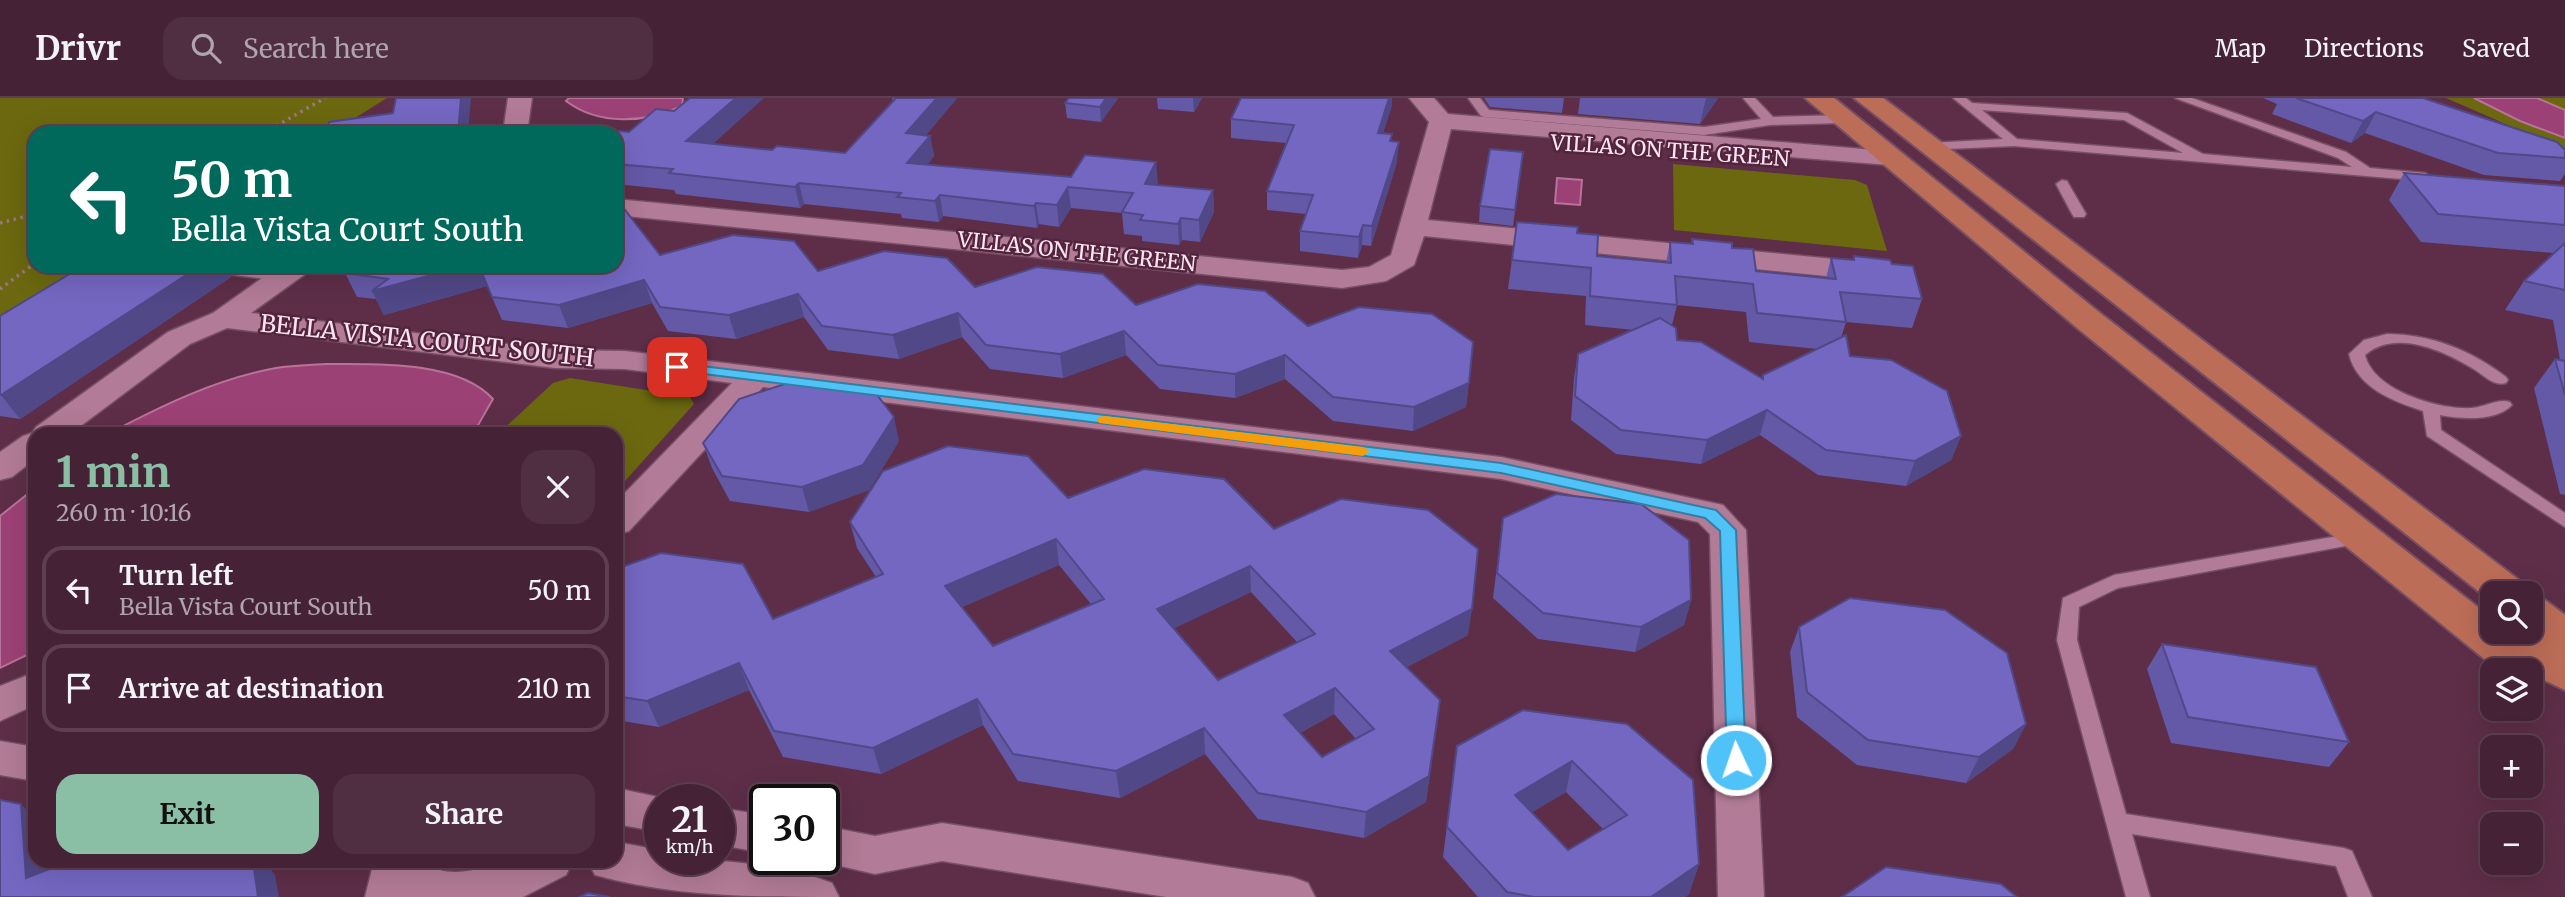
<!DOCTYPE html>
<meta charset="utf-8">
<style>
:root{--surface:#462236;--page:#502f42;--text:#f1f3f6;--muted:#b0a4ad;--line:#5e3f51;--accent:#8abfa5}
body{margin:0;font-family:Merriweather,serif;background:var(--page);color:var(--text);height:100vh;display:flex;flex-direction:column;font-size:26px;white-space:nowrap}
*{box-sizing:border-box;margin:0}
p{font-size:23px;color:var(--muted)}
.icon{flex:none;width:38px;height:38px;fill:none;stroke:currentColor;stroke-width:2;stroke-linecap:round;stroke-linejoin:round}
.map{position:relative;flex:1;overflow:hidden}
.side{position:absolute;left:28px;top:329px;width:595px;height:441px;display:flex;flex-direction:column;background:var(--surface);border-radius:21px;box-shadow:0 7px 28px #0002,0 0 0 2px var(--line)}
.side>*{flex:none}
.guide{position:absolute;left:28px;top:28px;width:595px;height:147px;border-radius:21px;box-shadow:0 7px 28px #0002,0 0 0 2px var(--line);background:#00695c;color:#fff;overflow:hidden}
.buttons{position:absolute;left:2480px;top:483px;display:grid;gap:14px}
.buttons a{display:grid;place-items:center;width:63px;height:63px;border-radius:14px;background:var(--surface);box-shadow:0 7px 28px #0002,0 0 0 2px var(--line);font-size:35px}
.speed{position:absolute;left:644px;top:686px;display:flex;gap:14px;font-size:35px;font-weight:700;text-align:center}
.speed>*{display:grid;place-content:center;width:91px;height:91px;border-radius:50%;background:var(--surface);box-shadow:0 7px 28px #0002,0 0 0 2px var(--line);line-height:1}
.speed small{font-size:18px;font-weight:400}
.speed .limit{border:4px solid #111;border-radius:10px;background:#fff;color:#111}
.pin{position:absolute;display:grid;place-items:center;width:60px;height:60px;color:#fff;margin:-30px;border-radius:14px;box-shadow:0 4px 10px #0006}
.me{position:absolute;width:77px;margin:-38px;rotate:357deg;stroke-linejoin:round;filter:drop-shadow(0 0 5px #0008)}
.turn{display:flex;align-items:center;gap:24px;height:147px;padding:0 28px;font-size:32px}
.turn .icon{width:91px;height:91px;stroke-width:2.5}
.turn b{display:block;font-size:49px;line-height:60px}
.round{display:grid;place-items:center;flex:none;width:74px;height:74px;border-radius:21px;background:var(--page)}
.headline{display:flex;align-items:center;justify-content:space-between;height:119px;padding:0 28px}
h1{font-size:42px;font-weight:700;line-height:52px;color:var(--accent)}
.primary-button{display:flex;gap:14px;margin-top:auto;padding:14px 28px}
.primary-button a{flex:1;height:80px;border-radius:21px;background:var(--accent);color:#111;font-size:28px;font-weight:700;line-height:80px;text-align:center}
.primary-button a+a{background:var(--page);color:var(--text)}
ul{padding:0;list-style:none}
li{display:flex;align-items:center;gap:21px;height:88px;margin:0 14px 10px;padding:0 14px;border:4px solid var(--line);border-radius:21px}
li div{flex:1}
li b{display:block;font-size:26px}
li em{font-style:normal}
header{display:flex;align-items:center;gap:42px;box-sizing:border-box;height:98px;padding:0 35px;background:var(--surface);border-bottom:2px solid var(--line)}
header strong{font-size:33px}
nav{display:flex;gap:38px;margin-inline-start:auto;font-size:24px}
.search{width:490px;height:63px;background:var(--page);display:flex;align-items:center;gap:18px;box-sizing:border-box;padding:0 24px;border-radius:21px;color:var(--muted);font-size:26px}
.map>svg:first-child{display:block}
.green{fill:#6b680f}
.water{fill:#9c4175;stroke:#b9729a;stroke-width:2}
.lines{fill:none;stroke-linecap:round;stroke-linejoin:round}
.lane-casing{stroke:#764f65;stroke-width:3}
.street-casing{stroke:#764f65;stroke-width:3}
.primary-casing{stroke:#764f65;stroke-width:4}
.path{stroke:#9c7589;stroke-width:3.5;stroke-dasharray:2.5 4.5;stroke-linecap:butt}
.lane{fill:#b27b97;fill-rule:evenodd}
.street{fill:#b27b97;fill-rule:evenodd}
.primary{fill:#bc6d58;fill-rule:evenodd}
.wall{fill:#6359a6;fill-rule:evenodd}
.shaded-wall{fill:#504887}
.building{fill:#7367c1;stroke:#504887;stroke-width:2;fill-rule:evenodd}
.route{fill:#4fc3f7;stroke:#337fa1;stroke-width:2}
.slow{fill:#f59e0b}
.labels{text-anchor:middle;stroke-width:5;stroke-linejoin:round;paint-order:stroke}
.far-street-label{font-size:21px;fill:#fee5f1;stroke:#52243e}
.street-label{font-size:24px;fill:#fee5f1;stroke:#52243e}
</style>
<header>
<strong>Drivr</strong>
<div class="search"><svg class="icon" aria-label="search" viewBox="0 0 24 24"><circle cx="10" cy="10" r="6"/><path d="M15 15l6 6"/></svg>Search here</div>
<nav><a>Map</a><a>Directions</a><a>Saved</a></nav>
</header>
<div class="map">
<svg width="2565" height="799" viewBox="0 0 2565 799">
<rect width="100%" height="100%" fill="#5e2e48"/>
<!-- green -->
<g class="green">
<path d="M0,0H387L331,35H35V168H115L0,239Z"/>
<path d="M2446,0H2565V52Z"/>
<path d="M1673,66L1855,82L1867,87L1887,153L1674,132Z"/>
<path d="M570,280L690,299L694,306L616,393V336H498L553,285Z"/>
</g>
<!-- water -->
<g class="water">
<path d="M569,0H683L682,8C646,25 599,28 566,3Z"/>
<path d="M2474,0H2537L2565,12V40L2520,23Z"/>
<path d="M1557,80L1582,82L1580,107L1555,105Z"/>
<path d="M325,266C374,266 458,262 493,301L473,336H108C161,308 216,281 276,270C292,267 309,267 325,266Z"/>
<path d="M35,390V553L0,570V418Z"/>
</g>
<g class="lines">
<defs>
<g id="lane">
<path d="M1468,0H1480L1489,12L1704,29L1761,21L1743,0H1755L1773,19L1843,17L1849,21L1843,25L1770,27L1704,37L1485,19L1481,18Z"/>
<path d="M1953,0H1966L1972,5L2127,15L2203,56L2352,69L2338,60L2175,0H2192L2346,54L2370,70L2425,75L2431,79L2425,83L2014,48L1925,52V46L1929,45L2003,41ZM1982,12L2124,22L2183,55L2017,41Z"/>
<path d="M2062,82L2067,83L2086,116L2084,119H2074L2072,116L2056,86Z"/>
<path d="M188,168H229L283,175L290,179L283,183L195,172Z"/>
<path d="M2387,236C2430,236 2471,252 2506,279L2508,282L2506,285C2493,289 2483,276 2472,270C2442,252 2395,231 2365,257C2374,293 2439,312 2472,310C2485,309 2498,300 2510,304L2512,307C2496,324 2461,321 2440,317L2441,332L2565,415V429L2427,338L2423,313C2393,303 2357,290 2349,256L2364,242Z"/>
<path d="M2361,434L2367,436L2370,440L2367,444L2118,490L2079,509L2077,542L2126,716L2344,750L2352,753L2372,799H2348L2336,768L2132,736L2150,799H2126L2057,542L2063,500L2114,477Z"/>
</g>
<g id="street">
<path d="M508,0H532L527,35H503Z"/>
<path d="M1409,0H1434L1448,16L1898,54L1902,59L1898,64L1889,67L1451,31L1428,122L1876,165L1886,168L1890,174L1886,180L1876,183L1424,138L1414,167L1386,183L1342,190L616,117V101L1342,172L1369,169L1391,157L1429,24Z"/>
<path d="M279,168H312L308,174L251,215L555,252L625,253L1501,359L1723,407L1746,432L1764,799H1718L1710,436L1698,424L1501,381L763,289L629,433L616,437V404L732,285L625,271L555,270L227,230L190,246L70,336H35V361L12,379L0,382V354L23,338L32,335L36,329L168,234L213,215Z"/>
<path d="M28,577H35V607L0,623V588Z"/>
<path d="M0,643L35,649V683L0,677Z"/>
<path d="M616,690L672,702H660V734L616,726Z"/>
<path d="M719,710L765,717V755L719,747Z"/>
<path d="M942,725L1292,779L1308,785L1315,799H1166L942,763L875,776L810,761H824V728L875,738Z"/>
<path d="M616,744L660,752V761C717,761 779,765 832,785L839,799C758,799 673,799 595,777L588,763H616Z"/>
<path d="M374,763H425C447,785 485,768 511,763C530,759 553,763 573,763L566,777L523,799H365Z"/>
</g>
<g id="primary">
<path d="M1805,0H1834L2100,215L2492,520V534H2530V498L2545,502L2565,517V592L2544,582L2530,588V572H2498L2076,229Z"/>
<path d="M1854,0H1883L2523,485L2529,495H2492V504Z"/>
</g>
</defs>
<!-- lane casing -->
<use href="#lane" class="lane-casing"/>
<!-- street casing -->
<use href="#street" class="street-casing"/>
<!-- primary casing -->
<use href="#primary" class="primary-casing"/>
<!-- path -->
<g class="path">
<path d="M264,35L325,0"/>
<path d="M0,125L35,116"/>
<path d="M0,191L35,165"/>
</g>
<!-- lane -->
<use href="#lane" class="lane"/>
<!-- street -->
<use href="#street" class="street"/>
<!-- primary -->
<use href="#primary" class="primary"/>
</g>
<!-- wall -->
<g class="wall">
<path d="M892,0H957L926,37L930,38L934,58L927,67L1158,85L1157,87L1213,92L1214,114L1200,144L1182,142L1179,147L1142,143V138L1124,136L1122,115L1071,110L1059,129L1039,126L1037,130L943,118L939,124L902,120L901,116L804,106L800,110L676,96L674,92L616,86V35L772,52L845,55L893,4Z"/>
<path d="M1069,0H1118L1101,24L1067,20L1065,5Z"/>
<path d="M1157,0H1202L1194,14L1158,11Z"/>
<path d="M1241,0H1392V7L1383,35L1392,44L1397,64L1371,148L1362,147L1358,160L1300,153V133L1306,116L1267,112V93L1286,45L1231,40V21Z"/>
<path d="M1484,0H1564L1562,15L1490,9Z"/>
<path d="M1580,0H1718L1700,26L1578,16Z"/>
<path d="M2263,0H2423L2565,52V76L2560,83L2484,77L2365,35L2351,45L2272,16L2277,6Z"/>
<path d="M1523,54L1513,128L1479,124L1480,108Z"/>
<path d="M2404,75L2565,88V397L2560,396L2534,290L2555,261L2560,262L2553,222L2505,212L2524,183L2554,155L2421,144L2389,102Z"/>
<path d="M1517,124L1577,135L1597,158L1666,165L1670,144L1691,145L1692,141L1732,150L1756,173L1826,180L1831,160L1852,162L1854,158L1892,166L1922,201L1912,230L1846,224L1841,240L1850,258L1961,338L1951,362L1906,388L1818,377L1760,337L1701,366L1616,356L1571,322L1574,280L1578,256L1634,232L1585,227L1586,198L1508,191ZM1677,207L1746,214L1749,244L1818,251L1763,277L1762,280L1677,242L1672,227Z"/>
<path d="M660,157L975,189L1136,207L1308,228L1473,244L1466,309L1413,333L1333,323L1285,281L1235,300L1160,291L1126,257L1063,280L990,271L962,239L899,261L828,252L804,219L736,241L668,233L652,205L568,230L502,222L487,188L384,217L376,201L357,199L345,175Z"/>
<path d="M231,179L20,321L0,318V218Z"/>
<path d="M899,343L869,392L809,414L730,403L712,370L703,345Z"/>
<path d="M1068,400L1274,431L1468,537L1407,569L1440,602L1426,704L1364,740L1258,721L1205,656L1120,700L1018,683L983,627L881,676L783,659L749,592L659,629L616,622V471L773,521L876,479L857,450L850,424ZM1059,467L1091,506L993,548L962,509ZM1251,494L1297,544L1218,582L1174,530ZM1334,616L1356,641L1322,659L1300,635Z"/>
<path d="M1503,420L1691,502L1684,527L1635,554L1538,541L1493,500Z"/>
<path d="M1799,529L2026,626L2013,651L1966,685L1857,667L1797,619L1790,554Z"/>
<path d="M2162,546L2349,644L2329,669L2171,645L2147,571Z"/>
<path d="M1523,612L1699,766L1689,796L1685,799H1478L1443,759L1457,648ZM1566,694L1603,731L1568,752L1532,714Z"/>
</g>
<!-- shaded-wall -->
<g class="shaded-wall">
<path d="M461,0H471L468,35H458Z"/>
<path d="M736,0H764L693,64L686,43Z"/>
<path d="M937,0H957L910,56L906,35Z"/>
<path d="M1106,0H1118L1101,24L1100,9Z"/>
<path d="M1193,0H1202L1194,14Z"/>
<path d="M1389,0H1392V7L1377,54L1378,35Z"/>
<path d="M1706,0H1718L1700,26Z"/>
<path d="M2376,14L2365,35L2351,45L2363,23Z"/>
<path d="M930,38L934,58L911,86L907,65Z"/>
<path d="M1399,44L1397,64L1371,148L1372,128Z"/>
<path d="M1156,64L1158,85L1146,107L1145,86Z"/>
<path d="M799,85L804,106L800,110L795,89Z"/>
<path d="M1068,89L1071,110L1059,129L1057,107Z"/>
<path d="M1213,92L1214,114L1200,144L1199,122Z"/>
<path d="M940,97L943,118L939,124L935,103Z"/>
<path d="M1036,105L1039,126L1037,130L1034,108Z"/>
<path d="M1181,120L1182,142L1179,147L1178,126Z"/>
<path d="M1363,127L1362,147L1358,160L1359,139Z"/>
<path d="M200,168H225L231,179L20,321L1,297Z"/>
<path d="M465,168H479L487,188L384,217L372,193Z"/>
<path d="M644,182L652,205L568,230L559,207Z"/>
<path d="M798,196L804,219L736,241L729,217Z"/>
<path d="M958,215L962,239L899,261L893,237Z"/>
<path d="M1124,233L1126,257L1063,280L1060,256Z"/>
<path d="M1285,257V281L1235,300V276Z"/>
<path d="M1469,285L1466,309L1413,333L1414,309Z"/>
<path d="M1767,312L1760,337L1701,366L1707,342Z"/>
<path d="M894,319L899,343L869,392L809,414L802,389Z"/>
<path d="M1961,338L1951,362L1906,388L1915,363Z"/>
<path d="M1056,441L1059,467L951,514L945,488Z"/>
<path d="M1250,468L1251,494L1160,537L1157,511Z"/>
<path d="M1691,502L1684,527L1635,554L1641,529Z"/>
<path d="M1472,511L1468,537L1388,579L1390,553Z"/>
<path d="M739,565L749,592L659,629L647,603Z"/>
<path d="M1335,590L1334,616L1284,643V617Z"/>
<path d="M977,601L983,627L881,676L873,650Z"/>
<path d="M1440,602L1426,704L1364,740L1366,714Z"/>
<path d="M2026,626L2013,651L1966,685L1979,659Z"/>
<path d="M1204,630L1205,656L1120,700L1116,673Z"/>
<path d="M1572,663L1566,694L1509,728L1515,697Z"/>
<path d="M21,706L35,721V763H53L56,799L26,780Z"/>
<path d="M253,763H264L275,777L279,799H258Z"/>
<path d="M1699,766L1689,796L1685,799H1651Z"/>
</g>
<!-- building -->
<g class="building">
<path d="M396,0H461L458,35H326L329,24L393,15Z"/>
<path d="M690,0H736L686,43L772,52L777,48L845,55L896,0H937L906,35L930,38L907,65L1071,79L1085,57L1156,64L1145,86L1213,92L1199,122L1181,120L1178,126L1140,122L1143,117L1122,114L1133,95L1068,89L1057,107L1036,105L1034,108L940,97L935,103L897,99L901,95L799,85L795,89L669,75L673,71L616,66V35H572L580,29L629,34L656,11L674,13Z"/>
<path d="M1069,0H1106L1100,9L1065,5Z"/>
<path d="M1241,0H1389L1378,35L1392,36L1390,43L1399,44L1372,128L1363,127L1359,139L1300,133L1313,97L1267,93L1294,27L1231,21Z"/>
<path d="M2296,0H2423L2557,44L2565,52V60L2498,55L2376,14L2363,23Z"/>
<path d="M1490,51L1523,54L1515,112L1480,108Z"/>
<path d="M2404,75L2565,88V127L2438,116Z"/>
<path d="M622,108L660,157L733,137L794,143L818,173L884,153L947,160L975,189L1037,169L1103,176L1136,207L1198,186L1265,193L1308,228L1359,209L1432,216L1473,244L1469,285L1414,309L1333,299L1285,257L1235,276L1158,267L1124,233L1060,256L986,247L958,215L893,237L822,228L798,196L729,217L660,209L644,182L559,207L492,199L479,168H616V112Z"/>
<path d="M1517,124L1578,129L1577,135L1598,137L1597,158L1671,165L1670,144L1693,146L1692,141L1732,145V150L1753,151L1756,173L1836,181L1831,160L1854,162V158L1890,162L1892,166L1913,168L1922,201L1840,194L1846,224L1757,215L1753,186L1675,178L1677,207L1590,198L1591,170L1512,162Z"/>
<path d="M2565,145V192L2524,183Z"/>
<path d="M83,168H200L1,297H0V218Z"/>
<path d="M343,168H465L372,193L388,181L345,175Z"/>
<path d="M1660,220L1676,230L1677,242L1701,244L1763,281V277L1846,237L1850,258L1891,262L1947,293L1961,338L1915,363L1826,352L1767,312L1707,342L1621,332L1575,298L1578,256Z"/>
<path d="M2555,261L2565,263V297Z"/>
<path d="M800,281L871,289L894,319L863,367L802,389L722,378L703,345L739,301Z"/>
<path d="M948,348L1028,358L1068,400L1144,371L1224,381L1274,431L1341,401L1428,412L1478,451L1472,511L1390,553L1440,602L1429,678L1366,714L1258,695L1204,630L1116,673L1013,656L977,601L873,650L774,633L739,565L647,603L616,598V471L661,455L743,466L773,521L883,476L850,424L883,373ZM1056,441L1104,501L993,548L945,488ZM1250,468L1315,536L1218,582L1157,511ZM1335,590L1374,631L1322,659L1284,617Z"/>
<path d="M1556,396L1641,406L1689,442L1691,502L1641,529L1543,515L1497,475L1503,420Z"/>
<path d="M1850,500L1945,512L2007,555L2026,626L1979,659L1868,642L1807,594L1799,529Z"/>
<path d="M2162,546L2316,569L2349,644L2188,619Z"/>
<path d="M1523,612L1627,626L1693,682L1699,766L1651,799H1534L1507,794L1447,729L1457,648ZM1572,663L1627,717L1568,752L1515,697Z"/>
<path d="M0,702L21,706L26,780L70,763H253L258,799H0Z"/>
<path d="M1886,769L2001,786L2017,799H1842Z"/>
<path d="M588,795L610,799H579Z"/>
</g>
<!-- route -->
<path class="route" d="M677,265L1501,365L1716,412L1736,432L1746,662L1743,668L1736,670L1730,668L1727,662L1720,433L1705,420L1501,375L672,272V266Z"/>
<!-- slow -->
<path class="slow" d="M1105,318L1363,349L1370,353L1363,358L1099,325L1097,322L1099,319Z"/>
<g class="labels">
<!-- far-street labels -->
<g class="far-street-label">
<text transform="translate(1670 53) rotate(4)" y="7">VILLAS ON THE GREEN</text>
<text transform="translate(1077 154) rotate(6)" y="7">VILLAS ON THE GREEN</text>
</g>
<!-- street labels -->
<g class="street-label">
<text transform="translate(427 243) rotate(6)" y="8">BELLA VISTA COURT SOUTH</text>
</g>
</g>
</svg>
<div class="buttons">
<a><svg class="icon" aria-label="search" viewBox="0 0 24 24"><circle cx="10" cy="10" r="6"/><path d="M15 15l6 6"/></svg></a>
<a><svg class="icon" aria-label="layers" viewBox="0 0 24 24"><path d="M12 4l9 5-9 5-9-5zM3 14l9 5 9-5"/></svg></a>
<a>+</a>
<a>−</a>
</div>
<div class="speed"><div>21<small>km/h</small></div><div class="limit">30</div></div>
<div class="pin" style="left:677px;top:269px;background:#d93025"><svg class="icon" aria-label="arrive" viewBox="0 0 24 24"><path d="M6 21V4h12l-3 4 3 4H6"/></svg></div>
<svg class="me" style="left:1736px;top:662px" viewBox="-20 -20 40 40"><circle r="17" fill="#4fc3f7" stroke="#fff" stroke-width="3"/><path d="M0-11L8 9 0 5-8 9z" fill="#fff"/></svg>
<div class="guide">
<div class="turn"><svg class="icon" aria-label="left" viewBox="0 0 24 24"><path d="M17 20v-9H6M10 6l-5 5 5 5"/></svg><div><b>50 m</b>Bella Vista Court South</div></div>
</div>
<section class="side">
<div class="headline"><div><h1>1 min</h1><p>260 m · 10:16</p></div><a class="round"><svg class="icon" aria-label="close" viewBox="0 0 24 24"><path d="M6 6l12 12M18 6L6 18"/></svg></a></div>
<ul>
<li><svg class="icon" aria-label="left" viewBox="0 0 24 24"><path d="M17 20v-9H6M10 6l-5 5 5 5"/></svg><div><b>Turn left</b><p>Bella Vista Court South</p></div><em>50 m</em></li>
<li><svg class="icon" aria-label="arrive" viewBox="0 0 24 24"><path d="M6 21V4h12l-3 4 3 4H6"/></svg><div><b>Arrive at destination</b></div><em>210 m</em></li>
</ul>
<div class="primary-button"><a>Exit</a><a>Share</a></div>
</section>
</div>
